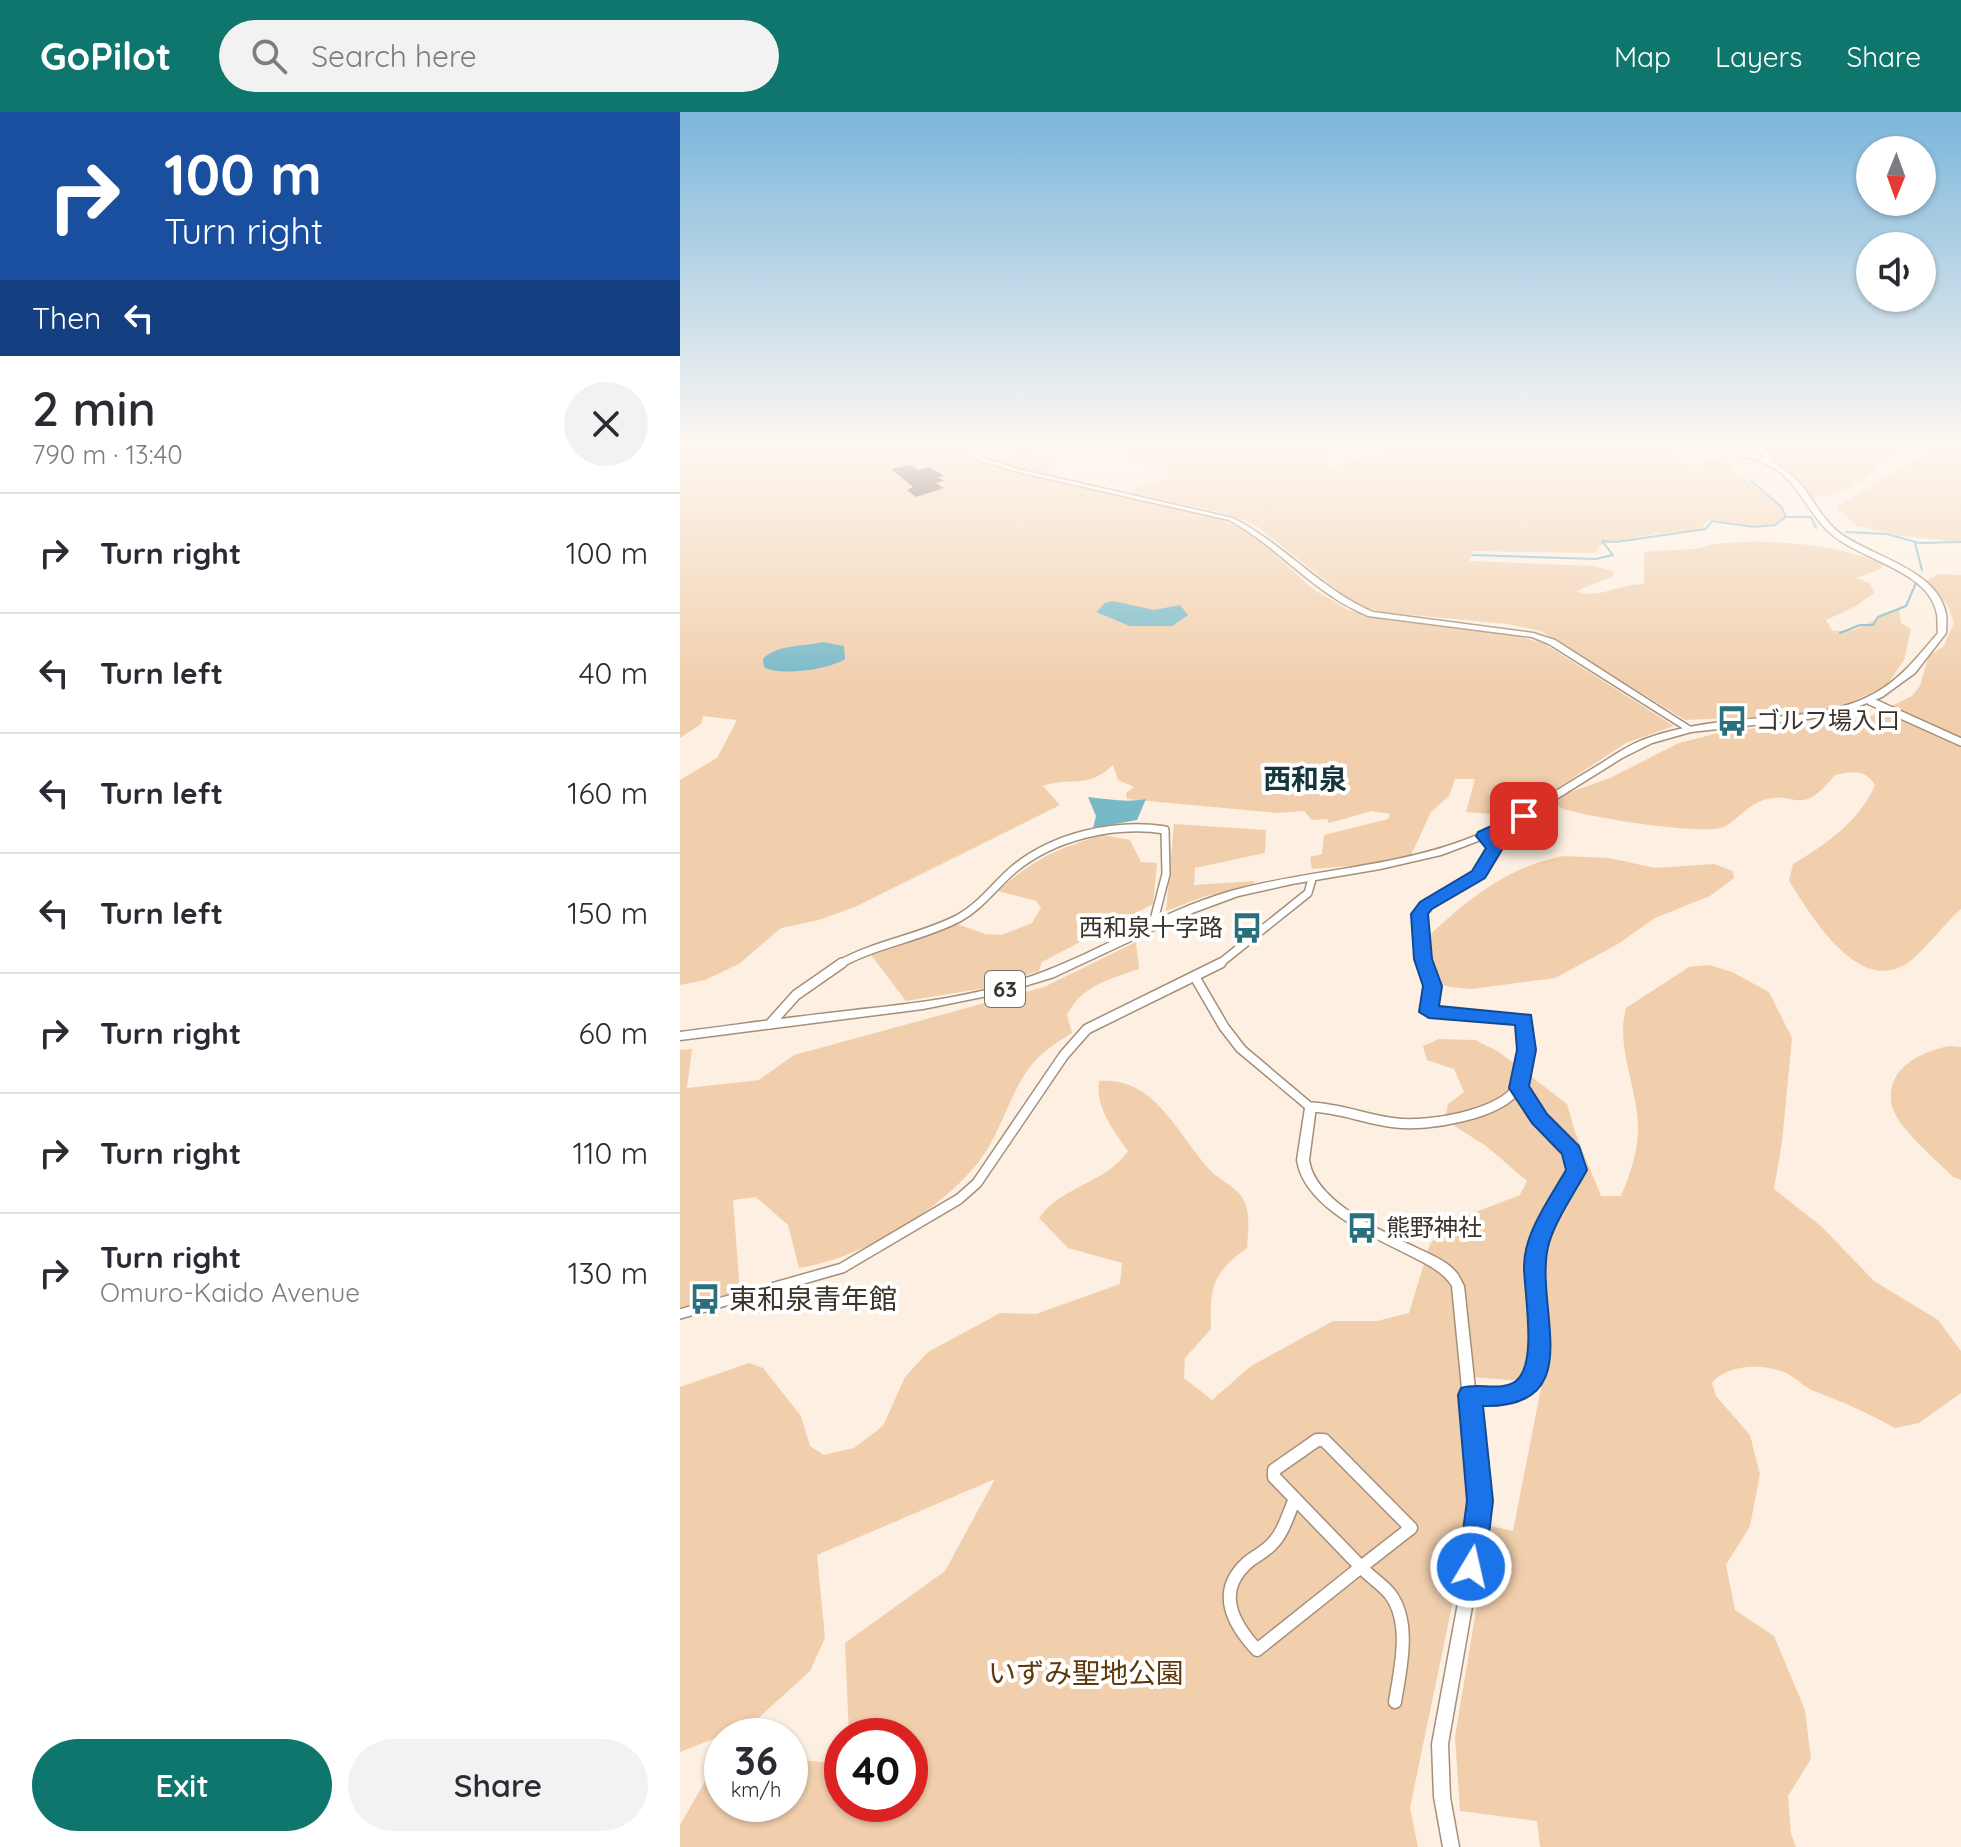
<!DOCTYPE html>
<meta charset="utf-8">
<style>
:root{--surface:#fff;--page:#f2f2f3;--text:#2b2b33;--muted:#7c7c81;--line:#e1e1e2;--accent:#0f766e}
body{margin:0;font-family:Quicksand,"Noto Sans JP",sans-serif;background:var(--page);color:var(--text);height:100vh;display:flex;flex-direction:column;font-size:30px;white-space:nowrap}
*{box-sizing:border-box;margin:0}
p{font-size:26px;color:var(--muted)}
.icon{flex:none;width:44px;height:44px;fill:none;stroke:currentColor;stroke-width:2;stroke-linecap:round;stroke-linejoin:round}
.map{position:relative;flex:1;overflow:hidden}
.details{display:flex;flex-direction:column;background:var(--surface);width:680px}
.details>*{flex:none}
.banner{background:#1a4fa0;color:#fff;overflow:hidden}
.needle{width:52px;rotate:181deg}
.fabs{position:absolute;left:1176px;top:24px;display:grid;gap:16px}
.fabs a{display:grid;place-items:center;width:80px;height:80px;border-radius:50%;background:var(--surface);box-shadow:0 2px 6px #0004;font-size:40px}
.speed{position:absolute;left:24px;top:1606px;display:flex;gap:16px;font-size:40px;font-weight:700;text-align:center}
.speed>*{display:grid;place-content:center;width:104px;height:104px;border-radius:50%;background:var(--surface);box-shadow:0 2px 6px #0004;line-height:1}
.speed small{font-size:20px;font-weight:400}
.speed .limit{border:12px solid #d22;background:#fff;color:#111}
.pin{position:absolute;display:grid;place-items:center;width:68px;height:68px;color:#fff;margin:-34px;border-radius:16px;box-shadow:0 4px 12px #0006}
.me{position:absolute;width:88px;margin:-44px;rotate:9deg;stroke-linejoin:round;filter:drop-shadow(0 0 6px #0008)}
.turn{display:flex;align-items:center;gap:28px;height:168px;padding:0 32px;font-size:36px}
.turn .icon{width:104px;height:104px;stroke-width:2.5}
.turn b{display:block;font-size:56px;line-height:68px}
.then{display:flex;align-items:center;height:76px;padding:0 32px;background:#0003;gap:16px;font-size:30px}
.round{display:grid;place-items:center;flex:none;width:84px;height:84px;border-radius:42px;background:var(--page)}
.headline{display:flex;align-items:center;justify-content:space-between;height:136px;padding:0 32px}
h1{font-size:48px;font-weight:600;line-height:60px}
.cta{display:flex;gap:16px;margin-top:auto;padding:16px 32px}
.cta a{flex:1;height:92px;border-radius:48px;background:var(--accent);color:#fff;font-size:32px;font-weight:600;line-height:92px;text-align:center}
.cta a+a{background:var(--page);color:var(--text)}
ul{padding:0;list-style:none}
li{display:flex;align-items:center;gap:24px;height:120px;padding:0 32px;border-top:2px solid var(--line)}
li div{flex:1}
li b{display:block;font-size:30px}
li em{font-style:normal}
header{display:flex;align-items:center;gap:48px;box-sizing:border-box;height:112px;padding:0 40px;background:var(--accent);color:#fff}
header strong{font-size:38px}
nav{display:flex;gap:44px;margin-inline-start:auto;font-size:28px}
.search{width:560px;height:72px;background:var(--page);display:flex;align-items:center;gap:20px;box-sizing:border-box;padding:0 28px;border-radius:44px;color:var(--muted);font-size:30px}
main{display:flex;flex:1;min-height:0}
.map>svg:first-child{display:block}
.green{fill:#f1cfad}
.water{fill:#77b9c7}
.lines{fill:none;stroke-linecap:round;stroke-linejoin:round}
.stream{stroke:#77b9c7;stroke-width:2}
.building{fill:#4e3b28}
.minor-far3-casing{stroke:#a58f79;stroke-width:7}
.minor-far2-casing{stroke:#a58f79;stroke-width:10}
.minor-far1-casing{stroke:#a58f79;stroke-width:12}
.minor-casing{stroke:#a58f79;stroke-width:15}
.tertiary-casing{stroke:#a58f79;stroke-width:3}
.primary-casing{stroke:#a58f79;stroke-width:3}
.minor-far3{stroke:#fff;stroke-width:5}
.minor-far2{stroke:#fff;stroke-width:7}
.minor-far1{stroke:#fff;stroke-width:9}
.minor{stroke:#fff;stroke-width:12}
.tertiary{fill:#fff;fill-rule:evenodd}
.primary{fill:#fff;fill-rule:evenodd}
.route{fill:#1a73e8;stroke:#114b97;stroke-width:2}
.labels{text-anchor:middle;stroke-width:8;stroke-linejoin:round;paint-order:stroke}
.shield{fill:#fff;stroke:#76706a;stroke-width:2}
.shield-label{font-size:22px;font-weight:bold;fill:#3c332a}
.poi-label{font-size:24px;fill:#3c332a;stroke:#fff;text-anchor:start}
.quarter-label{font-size:28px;font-weight:bold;fill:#15363c;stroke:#fff}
.near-poi-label{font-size:28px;fill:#3c332a;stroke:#fff;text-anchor:start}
.near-park-label{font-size:28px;fill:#5f3907;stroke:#fff}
</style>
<header>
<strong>GoPilot</strong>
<div class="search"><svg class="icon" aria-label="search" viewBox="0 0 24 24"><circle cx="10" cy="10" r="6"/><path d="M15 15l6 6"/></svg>Search here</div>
<nav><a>Map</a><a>Layers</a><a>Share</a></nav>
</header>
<main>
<section class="details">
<div class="banner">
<div class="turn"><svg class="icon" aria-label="right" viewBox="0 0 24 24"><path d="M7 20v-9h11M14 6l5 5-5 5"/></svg><div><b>100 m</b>Turn right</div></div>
<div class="then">Then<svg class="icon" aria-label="left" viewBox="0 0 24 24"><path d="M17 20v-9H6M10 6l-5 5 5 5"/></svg></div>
</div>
<div class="headline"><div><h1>2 min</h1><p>790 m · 13:40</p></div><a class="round"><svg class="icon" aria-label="close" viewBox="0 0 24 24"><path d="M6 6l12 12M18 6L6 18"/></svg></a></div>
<ul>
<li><svg class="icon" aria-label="right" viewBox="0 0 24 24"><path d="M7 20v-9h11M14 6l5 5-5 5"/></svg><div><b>Turn right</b></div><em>100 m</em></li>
<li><svg class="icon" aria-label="left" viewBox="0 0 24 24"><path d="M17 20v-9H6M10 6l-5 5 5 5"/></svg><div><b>Turn left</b></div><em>40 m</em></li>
<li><svg class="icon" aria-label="left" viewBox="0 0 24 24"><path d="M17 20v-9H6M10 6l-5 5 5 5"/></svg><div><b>Turn left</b></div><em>160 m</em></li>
<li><svg class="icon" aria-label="left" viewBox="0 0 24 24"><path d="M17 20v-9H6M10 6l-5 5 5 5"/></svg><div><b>Turn left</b></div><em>150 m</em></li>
<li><svg class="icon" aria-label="right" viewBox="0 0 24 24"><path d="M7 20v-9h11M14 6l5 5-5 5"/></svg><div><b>Turn right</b></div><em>60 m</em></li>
<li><svg class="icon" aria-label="right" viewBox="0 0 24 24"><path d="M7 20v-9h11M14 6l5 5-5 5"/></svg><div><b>Turn right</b></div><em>110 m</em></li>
<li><svg class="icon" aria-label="right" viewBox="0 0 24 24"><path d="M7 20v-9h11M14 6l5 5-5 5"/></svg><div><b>Turn right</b><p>Omuro-Kaido Avenue</p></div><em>130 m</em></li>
</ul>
<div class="cta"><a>Exit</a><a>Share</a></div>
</section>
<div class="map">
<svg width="1281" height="1735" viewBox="0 0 1281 1735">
<rect width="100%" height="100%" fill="#fdefe1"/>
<!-- green -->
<g class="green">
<path d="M0,330H269L300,350L321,357L534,404L571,421L633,477L668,498L713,509L822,520L863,531L994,614L946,631L835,704L786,700L795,667H775L769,684L751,700L731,743L685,753L632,757L630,745L642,742L644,723L708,707L710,702L692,699L649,711L647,707L632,708L624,699L597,701L447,687L446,681L454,675L438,668L433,653C407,678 391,664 363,674L380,693L177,794L139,808L101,816L59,852L25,868L0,873V668L37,646L57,608L23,604L21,612L0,626Z"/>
<path d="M324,330H377L355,332L357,342L378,343L373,356L364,362L319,351L338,341Z"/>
<path d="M443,330H677L669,331L667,338L649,342L642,352C668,358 665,348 686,344C693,343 698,344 705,340L700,335L706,330H998L988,349L1020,354L1023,347C1035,345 1050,350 1055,361L1101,394L1106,407C1083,423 1051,407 1027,408L1023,415L1014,419L974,422L923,432L914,441L793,439L789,449L915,454L935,460L931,465L896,479C917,488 942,471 964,472V441C980,437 996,439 1012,437C1023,436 1032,432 1043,431C1097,427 1152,432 1204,452L1199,458L1176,466L1190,471L1194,481L1176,494L1146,508L1153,519L1174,518L1219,496L1221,511L1231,517L1224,548L1207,573L1161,595L1126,603L1005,608L861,519L827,512L702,500L674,491L575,413L547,402L453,381L460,373L478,372L489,365L485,357L449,347L448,331Z"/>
<path d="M1082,330H1111L1110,332L1126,334L1131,330H1248L1200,349C1190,370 1156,385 1133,385L1115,363L1098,353Z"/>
<path d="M1254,330H1281V430L1223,424L1176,414L1157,394L1262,333Z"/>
<path d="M1259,462L1281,463V797C1264,812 1246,837 1229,850C1179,886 1131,803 1109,769L1113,752C1145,733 1180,709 1195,673C1184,656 1172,660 1155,663C1117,710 1116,674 1079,690C1066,695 1056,709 1044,715C1025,724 907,705 884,697C879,695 873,691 868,688L930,666L999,631L1046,619L1185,607L1232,584L1240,574L1249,543L1263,535L1274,511L1267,492L1246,469Z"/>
<path d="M494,712L586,718L585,741L515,756L514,773L575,769L572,774L526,784L486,799Z"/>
<path d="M422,723L450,728L461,750L477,751L473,792L362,850L359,859L305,876L226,889L191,843L277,812L305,822L321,823L352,811L361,796L356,789L318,779C355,746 375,738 422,723Z"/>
<path d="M884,744L929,746L975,756L1034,752L1053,759L1054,766L1030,784L975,806L938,832L875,866L792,877L770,875L741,867L734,850V838C778,796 822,755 884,744Z"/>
<path d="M456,830L459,857C430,867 402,873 387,903L392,921C382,927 371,934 362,942C332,968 324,1017 300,1048C262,1098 181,1147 119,1156L108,1113L76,1085L53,1088L60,1179L0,1196V938L12,937L7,976L79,968L114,943L364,875Z"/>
<path d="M1029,853L1052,860L1089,880L1112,926L1102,1030L1094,1077L1142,1115L1194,1169L1258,1208L1281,1239V1281L1239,1311L1215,1316C1188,1301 1163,1290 1134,1279C1124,1275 1117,1267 1108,1262C1086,1251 1047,1251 1032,1271L1036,1284L1070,1323L1080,1362L1070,1414L1046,1453L1055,1498L1094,1524L1125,1598L1131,1647L1108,1684L1111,1722L1116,1735H860L857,1709L780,1699L775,1625L810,1414L833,1419L862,1271L781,1264L792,1397L730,1696L738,1735H0V1713L42,1640V1692H110V1647L162,1652V1692H230V1624H169L165,1531L265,1459L315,1367L137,1443L145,1526L130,1559L73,1611L0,1640V1275L69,1251L83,1256L121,1304L130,1334L144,1343L174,1336L203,1314L225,1265L248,1240L320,1201L356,1202L440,1172L442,1151L388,1136L359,1106C381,1074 427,1071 448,1039C434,1019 415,995 419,969C475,964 497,1022 530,1058C539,1068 557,1075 563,1087C571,1101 568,1120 567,1136C531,1162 530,1175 531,1217L505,1246L504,1266L532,1288L571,1254L653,1209H697L729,1201L750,1132L772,1109L840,1083L847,1069L806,1034L765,1008L768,992L784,980L774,957L747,948L743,934L759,927L795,928L819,940L887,992L895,1020L921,1084H941C950,1062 957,1043 958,1019C959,977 935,937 946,896L1009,855Z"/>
<path d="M1270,934L1281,935V1068L1273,1065C1257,1048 1218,1017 1212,994C1204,957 1241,939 1270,934Z"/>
</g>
<!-- water -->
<g class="water">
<path d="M433,489L474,498L500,493L508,503L492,514H450L416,500L425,491Z"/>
<path d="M143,530L164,534L165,547C150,557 100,565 84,555L83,547C96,532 124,535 143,530Z"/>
<path d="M408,685C428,687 446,691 466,687L457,708L413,716L416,704Z"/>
</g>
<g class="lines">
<!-- stream -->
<g class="stream">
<path d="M1071,369L1102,395L1106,405"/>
<path d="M1166,420L1207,422L1239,431L1281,430"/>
<path d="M1235,431L1242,458"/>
<path d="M792,443L916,447L933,443L922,429L936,430L1026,417L1032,409L1074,415L1095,413L1106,405H1131L1136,416"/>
<path d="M1160,521L1180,513H1193L1198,505L1226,494L1236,471"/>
</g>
</g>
<!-- building -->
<path class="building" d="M231,353L238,358L250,355L264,364L258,365L264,369L256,371L264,376L236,385L227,378L233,375L211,357Z"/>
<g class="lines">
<defs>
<path id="minor-far3" d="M1078,330L1093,354"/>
<g id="minor-far2">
<path d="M1190,589L1281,630"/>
<path d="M158,853C197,831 241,826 279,806C301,794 315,773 334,757C374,724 435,710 485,718L486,762L473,812"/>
<path d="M538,853L628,781L632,767"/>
<path d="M745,853L740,802L746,793L799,763L815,736L804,724"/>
</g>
<g id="minor-far1">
<path d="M90,912L116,883L162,851"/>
<path d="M838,976L860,1007L886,1034L896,1058L864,1114L857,1134L860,1237"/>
<path d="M631,995C661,996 687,1008 716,1011C747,1015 820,1003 838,975C850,957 846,929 844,908L749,900L752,874L744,851"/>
<path d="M0,1202L162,1156L279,1087L297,1071L384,943L407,917L541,851"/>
</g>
<g id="minor">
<path d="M790,1283C832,1286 856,1282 860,1235"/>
<path d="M637,1328H644L731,1416L681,1455L594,1365V1358Z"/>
<path d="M615,1387C608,1402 604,1420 592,1432C585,1440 575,1444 567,1451C535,1480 553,1512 577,1538L681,1455"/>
<path d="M681,1455C690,1465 702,1472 710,1482C732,1511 720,1558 715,1590"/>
</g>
<g id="tertiary">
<path d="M271,330H278L304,346L338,357L553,406C604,432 640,477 693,500L853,521L875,528L1014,617L1010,619H1007L869,532L852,525L688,504C675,498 662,492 650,483C614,459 588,429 549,408L334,359L300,348Z"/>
<path d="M516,864L520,865L548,913L565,935L636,995L629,1048C635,1090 702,1119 737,1136C749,1142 765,1148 774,1158C779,1162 781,1169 784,1174L807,1389L804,1426L768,1632L770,1685L779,1735H763L754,1685L752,1632L790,1426L793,1389L772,1174C762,1158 744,1151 727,1142C690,1123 624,1095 617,1048L625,996L557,939L540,917L511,867Z"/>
</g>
<path id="primary" d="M1024,330C1057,330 1102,349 1122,374C1135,390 1144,410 1161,422C1193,445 1258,458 1266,502C1267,508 1266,515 1266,521L1235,561L1202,585L1167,599L1128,607L1011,620L972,631L942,646L838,711L806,726L761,743L700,757L612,772L558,784L504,804L374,865L322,881L243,897L0,928V920C56,913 112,905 167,899C225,892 285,887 340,868C413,845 477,800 551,779C627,758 708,756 782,729C829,712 869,682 912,657C929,647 946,634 965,627C992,617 1021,612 1050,609C1098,603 1151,606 1195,581C1221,567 1239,543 1258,521C1257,515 1258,508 1257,502C1249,457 1177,448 1148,419C1127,399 1118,370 1092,355C1071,343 1041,341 1024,330Z"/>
</defs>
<!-- minor-far3 casing -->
<use href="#minor-far3" class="minor-far3-casing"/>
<!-- minor-far2 casing -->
<use href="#minor-far2" class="minor-far2-casing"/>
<!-- minor-far1 casing -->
<use href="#minor-far1" class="minor-far1-casing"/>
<!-- minor casing -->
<use href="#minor" class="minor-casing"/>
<!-- tertiary casing -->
<use href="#tertiary" class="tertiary-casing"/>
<!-- primary casing -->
<use href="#primary" class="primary-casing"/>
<!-- minor-far3 -->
<use href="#minor-far3" class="minor-far3"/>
<!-- minor-far2 -->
<use href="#minor-far2" class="minor-far2"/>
<!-- minor-far1 -->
<use href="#minor-far1" class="minor-far1"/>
<!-- minor -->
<use href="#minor" class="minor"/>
<!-- tertiary -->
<use href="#tertiary" class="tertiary"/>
<!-- primary -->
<use href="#primary" class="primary"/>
</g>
<!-- sky -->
<linearGradient id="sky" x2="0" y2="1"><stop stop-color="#7bb6db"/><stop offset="0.58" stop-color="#fef8f2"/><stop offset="1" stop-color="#fef8f2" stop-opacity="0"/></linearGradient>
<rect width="1281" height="573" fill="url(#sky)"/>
<!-- route -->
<path class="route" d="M844,699L849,700V707L814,725L823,736L805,766L752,797L748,802L752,847L762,874L759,894L851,903L856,938L849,974L867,1002L899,1034L907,1058C895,1080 873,1112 868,1135C854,1197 910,1296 803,1294L813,1389L805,1455L801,1464L791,1467L782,1464L778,1455L787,1389L778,1283L781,1276C798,1270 821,1280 836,1269C858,1252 844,1180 844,1154C844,1121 870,1086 886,1058L882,1042L852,1011L829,976L837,938L835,913L749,906L739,900L743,874L734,847L731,802L740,790L792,759L806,736L796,724L798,720Z"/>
<!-- icons -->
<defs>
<symbol id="bus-bare" viewBox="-9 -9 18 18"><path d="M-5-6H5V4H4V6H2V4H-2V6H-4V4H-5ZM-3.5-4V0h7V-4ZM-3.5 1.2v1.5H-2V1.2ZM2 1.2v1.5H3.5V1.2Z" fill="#29707c" stroke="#fff" stroke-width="2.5" paint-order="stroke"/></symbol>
</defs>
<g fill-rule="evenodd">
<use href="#bus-bare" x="1030" y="587" width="44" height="44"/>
<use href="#bus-bare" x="545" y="794" width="44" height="44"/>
<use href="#bus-bare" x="660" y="1094" width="44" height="44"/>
<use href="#bus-bare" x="3" y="1165" width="44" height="44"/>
</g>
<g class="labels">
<!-- shield labels -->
<rect class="shield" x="305" y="859" width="40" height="36" rx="6"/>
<g class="shield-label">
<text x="325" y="885">63</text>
</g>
<!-- poi labels -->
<g class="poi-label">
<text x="1076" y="617">ゴルフ場入口</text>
<text x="543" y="824" text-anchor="end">西和泉十字路</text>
<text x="706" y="1124">熊野神社</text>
</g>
<!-- quarter labels -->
<g class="quarter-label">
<text x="625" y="677">西和泉</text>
</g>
<!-- near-poi labels -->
<g class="near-poi-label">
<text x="49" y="1197">東和泉青年館</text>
</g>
<!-- near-park labels -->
<g class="near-park-label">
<text x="406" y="1571">いずみ聖地公園</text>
</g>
</g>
</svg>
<div class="fabs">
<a><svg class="needle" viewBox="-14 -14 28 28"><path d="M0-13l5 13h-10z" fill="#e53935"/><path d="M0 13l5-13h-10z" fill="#7c7c81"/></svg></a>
<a><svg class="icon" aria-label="sound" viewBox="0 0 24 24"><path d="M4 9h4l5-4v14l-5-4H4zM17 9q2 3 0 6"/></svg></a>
</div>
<div class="speed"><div>36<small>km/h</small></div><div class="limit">40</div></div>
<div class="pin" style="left:844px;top:704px;background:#d93025"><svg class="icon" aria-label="arrive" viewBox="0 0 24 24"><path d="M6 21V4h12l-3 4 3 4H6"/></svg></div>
<svg class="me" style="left:791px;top:1455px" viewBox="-20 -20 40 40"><circle r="17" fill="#1a73e8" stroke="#fff" stroke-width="3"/><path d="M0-11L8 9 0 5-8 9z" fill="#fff"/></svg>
</div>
</main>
